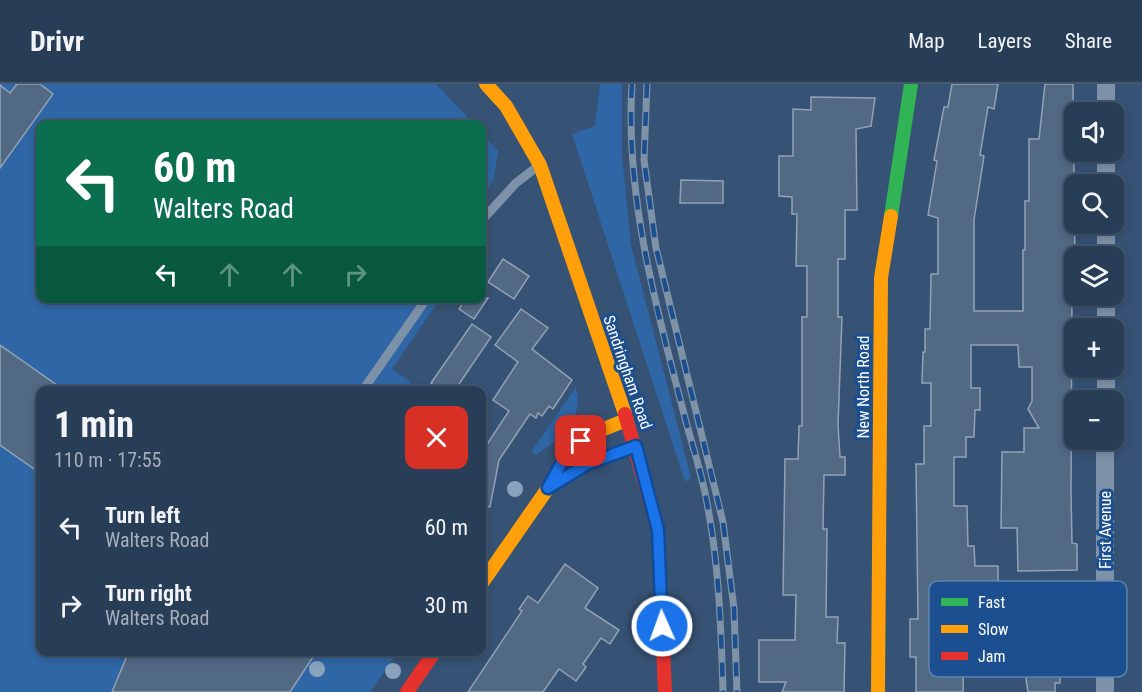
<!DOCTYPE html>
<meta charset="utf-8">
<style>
:root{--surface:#283e57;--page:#30455d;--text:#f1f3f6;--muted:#a5aeba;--line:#44576d}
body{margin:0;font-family:"Roboto Condensed",sans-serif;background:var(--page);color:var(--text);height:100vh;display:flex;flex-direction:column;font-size:22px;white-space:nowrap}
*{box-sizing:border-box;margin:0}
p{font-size:20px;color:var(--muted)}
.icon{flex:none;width:33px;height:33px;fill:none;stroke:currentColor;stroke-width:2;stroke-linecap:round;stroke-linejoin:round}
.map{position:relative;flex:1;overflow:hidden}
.panel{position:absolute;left:36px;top:302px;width:450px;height:270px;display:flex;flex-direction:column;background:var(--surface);border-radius:12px;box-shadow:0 3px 9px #0003,0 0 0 2px var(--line)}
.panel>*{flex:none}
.hud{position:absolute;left:36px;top:36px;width:450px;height:183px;border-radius:12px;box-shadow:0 3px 9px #0003,0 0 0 2px var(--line);background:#0b6e4f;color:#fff;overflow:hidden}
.tools{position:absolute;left:1064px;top:18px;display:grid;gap:12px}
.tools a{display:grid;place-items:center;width:60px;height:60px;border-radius:12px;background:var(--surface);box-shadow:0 3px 9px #0003,0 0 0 2px var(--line);font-size:30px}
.pin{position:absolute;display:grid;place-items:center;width:51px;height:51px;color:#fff;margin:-26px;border-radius:12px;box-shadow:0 3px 9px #0006}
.me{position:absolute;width:66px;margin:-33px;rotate:358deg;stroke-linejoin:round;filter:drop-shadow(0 0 4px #0008)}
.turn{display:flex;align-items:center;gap:21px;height:126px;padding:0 18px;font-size:27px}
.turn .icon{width:78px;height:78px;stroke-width:2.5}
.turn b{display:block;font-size:42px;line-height:51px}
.lanes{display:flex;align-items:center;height:57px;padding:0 18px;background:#0003;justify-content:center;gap:30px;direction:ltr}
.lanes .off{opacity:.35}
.round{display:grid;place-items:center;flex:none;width:63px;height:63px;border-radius:12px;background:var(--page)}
.summary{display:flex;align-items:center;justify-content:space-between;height:102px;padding:0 18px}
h1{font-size:36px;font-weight:700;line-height:45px}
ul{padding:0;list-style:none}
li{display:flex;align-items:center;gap:18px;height:78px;padding:0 18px}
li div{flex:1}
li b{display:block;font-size:22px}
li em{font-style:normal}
header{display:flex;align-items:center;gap:36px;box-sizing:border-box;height:84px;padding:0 30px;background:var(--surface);border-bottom:2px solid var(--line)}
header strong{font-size:28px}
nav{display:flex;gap:33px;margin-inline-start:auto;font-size:21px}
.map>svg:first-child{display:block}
.green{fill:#2f66a5}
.building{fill:#526984;stroke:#92a2b6;stroke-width:1.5}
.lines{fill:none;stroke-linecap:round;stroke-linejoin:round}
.lane{stroke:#7d92a8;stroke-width:9}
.street{stroke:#7d92a8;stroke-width:18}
.fast{stroke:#30b455;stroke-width:14}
.slow{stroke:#ff9f0a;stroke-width:14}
.jam{stroke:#e5322d;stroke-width:14}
.rail-casing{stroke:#7e92a7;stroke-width:7}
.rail{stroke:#1b4f8f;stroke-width:4.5;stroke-dasharray:14;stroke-linecap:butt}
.tree{fill:#8aa2be}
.route-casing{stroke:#114b97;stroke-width:15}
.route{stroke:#1a73e8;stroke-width:10}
.labels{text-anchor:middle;stroke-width:6;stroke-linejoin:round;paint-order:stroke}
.street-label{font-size:16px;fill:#fff;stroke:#1b4f8f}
.key{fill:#1b4f8f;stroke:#5f84b1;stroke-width:1.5}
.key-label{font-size:16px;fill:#fff}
</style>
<header>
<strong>Drivr</strong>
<nav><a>Map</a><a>Layers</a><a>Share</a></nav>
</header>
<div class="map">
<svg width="1142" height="608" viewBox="0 0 1142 608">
<rect width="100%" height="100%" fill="#365274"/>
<!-- green -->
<g class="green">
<path d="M0,0H436L474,40H40V214L440,215L392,285L411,298L406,306H40V567H399L370,608H0Z"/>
<path d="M600,0H622V71L631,161L691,394L685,398L572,50L595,42Z"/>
<path d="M482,49L498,67L494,94L482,115Z"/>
<path d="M576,303C584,337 562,353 536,371L531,368Z"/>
</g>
<!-- building -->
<g class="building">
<path d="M17,0H40L53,10L0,84V1L10,9Z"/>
<path d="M952,0H998L994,25L988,23L980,71L984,72L974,136V227H1023V166H1025V117H1029V55H1039L1045,0H1073L1075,172L1072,203L1071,409L1072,459L1077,460V486L1018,487L1017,444H1001L1002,368H1024V344H1039L1028,325L1032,317V283H1019L1018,261H971V304H980V326H975L974,353H966V373H954V422H967L968,462H974L975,482H998V514L991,520L998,528V535H979V552H964L963,608H916V573H910V535H918L916,380H924V342H931V299H922L923,268H925V245H930L931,190H938V134L928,131L937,77L934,76L944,23H948Z"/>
<path d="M811,13L875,14L871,42L856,45L857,126H845V175H838V233H842L838,341L840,373H845V391H824L823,445H827L826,533H838L837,559H845L844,608H782L786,598H759V556H795L796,511H783L785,375H798L799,342H802V233H807V182H796L797,130H792V113L779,112V72H793V25L811,26Z"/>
<path d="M681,96L723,97V119H680Z"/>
<path d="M503,175L529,192L514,215L488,198Z"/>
<path d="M466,214H488L474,235L459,225Z"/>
<path d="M521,225L548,244L532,265L572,296L553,325L549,322L542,332L538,329L536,334L530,330L499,376L490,423L482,422V368L509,327L493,316L518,278L495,261Z"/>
<path d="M472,240L491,253L455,306H441L431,299Z"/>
<path d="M0,261L64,306H40V389L0,361Z"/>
<path d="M565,480L598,504L585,524L619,546L610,560L601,554L583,580L586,583L576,597L559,585L543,608H468L522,527L519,525L528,512L538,519Z"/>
<path d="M1020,540H1061L1060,599H1055V608H1028L1024,581H1019Z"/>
<path d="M129,567H317L290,608H112Z"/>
</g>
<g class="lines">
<!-- lane -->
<g class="lane">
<path d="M482,136L516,99L538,82"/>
<path d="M363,306L427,214"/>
<path d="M998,521L1105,520"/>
</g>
<!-- street -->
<g class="street">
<path d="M1106,28V0"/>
<path d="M1106,100V68"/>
<path d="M1106,172V140"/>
<path d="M1106,244V212"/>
<path d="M1106,316V284"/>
<path d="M1105,608V356"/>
</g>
<!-- fast -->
<g class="fast">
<path d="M891,132L911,0"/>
<path d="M550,402L587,380L636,362"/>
</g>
<!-- slow -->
<g class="slow">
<path d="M486,0L506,22L540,81L625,330"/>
<path d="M482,499L548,404L568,370L589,351L626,336"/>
<path d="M878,608L881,194L891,132"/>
</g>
<!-- jam -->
<g class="jam">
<path d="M625,330L658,446L665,608"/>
<path d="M407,608L435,567"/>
</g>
<defs>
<g id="rail">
<path d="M632,0C625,112 656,223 684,330C691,358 701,386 706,414C719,477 721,543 723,608"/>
<path d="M647,0L644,76L656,164L723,438L734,525L737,608"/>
</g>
</defs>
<!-- rail casing -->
<use href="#rail" class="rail-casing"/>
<!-- rail -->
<use href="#rail" class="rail"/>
</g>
<!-- trees -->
<g class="tree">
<circle cx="515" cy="405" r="8"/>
<circle cx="317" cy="585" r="8"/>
<circle cx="393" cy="587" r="8"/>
</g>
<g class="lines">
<defs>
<path id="route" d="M581,357L561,380L548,404L587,380L636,362L658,446L662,542"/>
</defs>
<!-- route casing -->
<use href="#route" class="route-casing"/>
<!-- route -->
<use href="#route" class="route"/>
</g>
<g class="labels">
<!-- street labels -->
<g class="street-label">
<text transform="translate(628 288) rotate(71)" y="6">Sandringham Road</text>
<text transform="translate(863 303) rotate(-90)" y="6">New North Road</text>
<text transform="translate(1105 446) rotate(-90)" y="6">First Avenue</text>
</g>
</g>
<!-- legend -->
<rect x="929" y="497" width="198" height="96" rx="9" class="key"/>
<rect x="941" y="514" width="27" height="8" fill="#30b455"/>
<rect x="941" y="541" width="27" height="8" fill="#ff9f0a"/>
<rect x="941" y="568" width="27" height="8" fill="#e5322d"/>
<g class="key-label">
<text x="978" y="524">Fast</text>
<text x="978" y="551">Slow</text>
<text x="978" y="578">Jam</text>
</g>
</svg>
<div class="tools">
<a><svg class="icon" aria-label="sound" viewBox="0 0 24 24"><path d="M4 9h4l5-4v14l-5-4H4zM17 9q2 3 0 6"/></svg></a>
<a><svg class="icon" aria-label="search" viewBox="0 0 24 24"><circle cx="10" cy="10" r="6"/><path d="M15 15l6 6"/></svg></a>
<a><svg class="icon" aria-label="layers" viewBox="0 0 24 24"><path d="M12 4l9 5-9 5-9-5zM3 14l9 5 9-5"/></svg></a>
<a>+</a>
<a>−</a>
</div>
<div class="pin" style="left:581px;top:357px;background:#d93025"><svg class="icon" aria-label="arrive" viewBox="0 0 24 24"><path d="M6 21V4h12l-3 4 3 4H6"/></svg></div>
<svg class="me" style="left:662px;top:542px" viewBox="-20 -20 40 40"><circle r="17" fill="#1a73e8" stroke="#fff" stroke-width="3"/><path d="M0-11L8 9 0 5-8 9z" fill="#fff"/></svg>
<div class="hud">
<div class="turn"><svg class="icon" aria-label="left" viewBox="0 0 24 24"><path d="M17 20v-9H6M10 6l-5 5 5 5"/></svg><div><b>60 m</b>Walters Road</div></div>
<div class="lanes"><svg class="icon" aria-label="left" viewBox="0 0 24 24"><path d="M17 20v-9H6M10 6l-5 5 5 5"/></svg><svg class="icon off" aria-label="ahead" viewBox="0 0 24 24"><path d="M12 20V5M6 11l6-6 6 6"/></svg><svg class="icon off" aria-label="ahead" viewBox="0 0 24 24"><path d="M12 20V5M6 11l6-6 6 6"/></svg><svg class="icon off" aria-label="right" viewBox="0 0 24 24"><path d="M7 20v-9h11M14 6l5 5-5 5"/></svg></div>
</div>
<section class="panel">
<div class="summary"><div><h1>1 min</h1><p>110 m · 17:55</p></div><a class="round" style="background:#d93025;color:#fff"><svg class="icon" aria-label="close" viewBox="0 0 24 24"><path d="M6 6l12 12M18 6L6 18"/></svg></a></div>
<ul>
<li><svg class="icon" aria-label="left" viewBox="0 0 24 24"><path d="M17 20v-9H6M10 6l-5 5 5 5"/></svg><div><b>Turn left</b><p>Walters Road</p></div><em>60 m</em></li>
<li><svg class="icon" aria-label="right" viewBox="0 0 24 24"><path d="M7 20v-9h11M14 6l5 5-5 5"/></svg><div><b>Turn right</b><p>Walters Road</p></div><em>30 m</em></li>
</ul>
</section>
</div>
